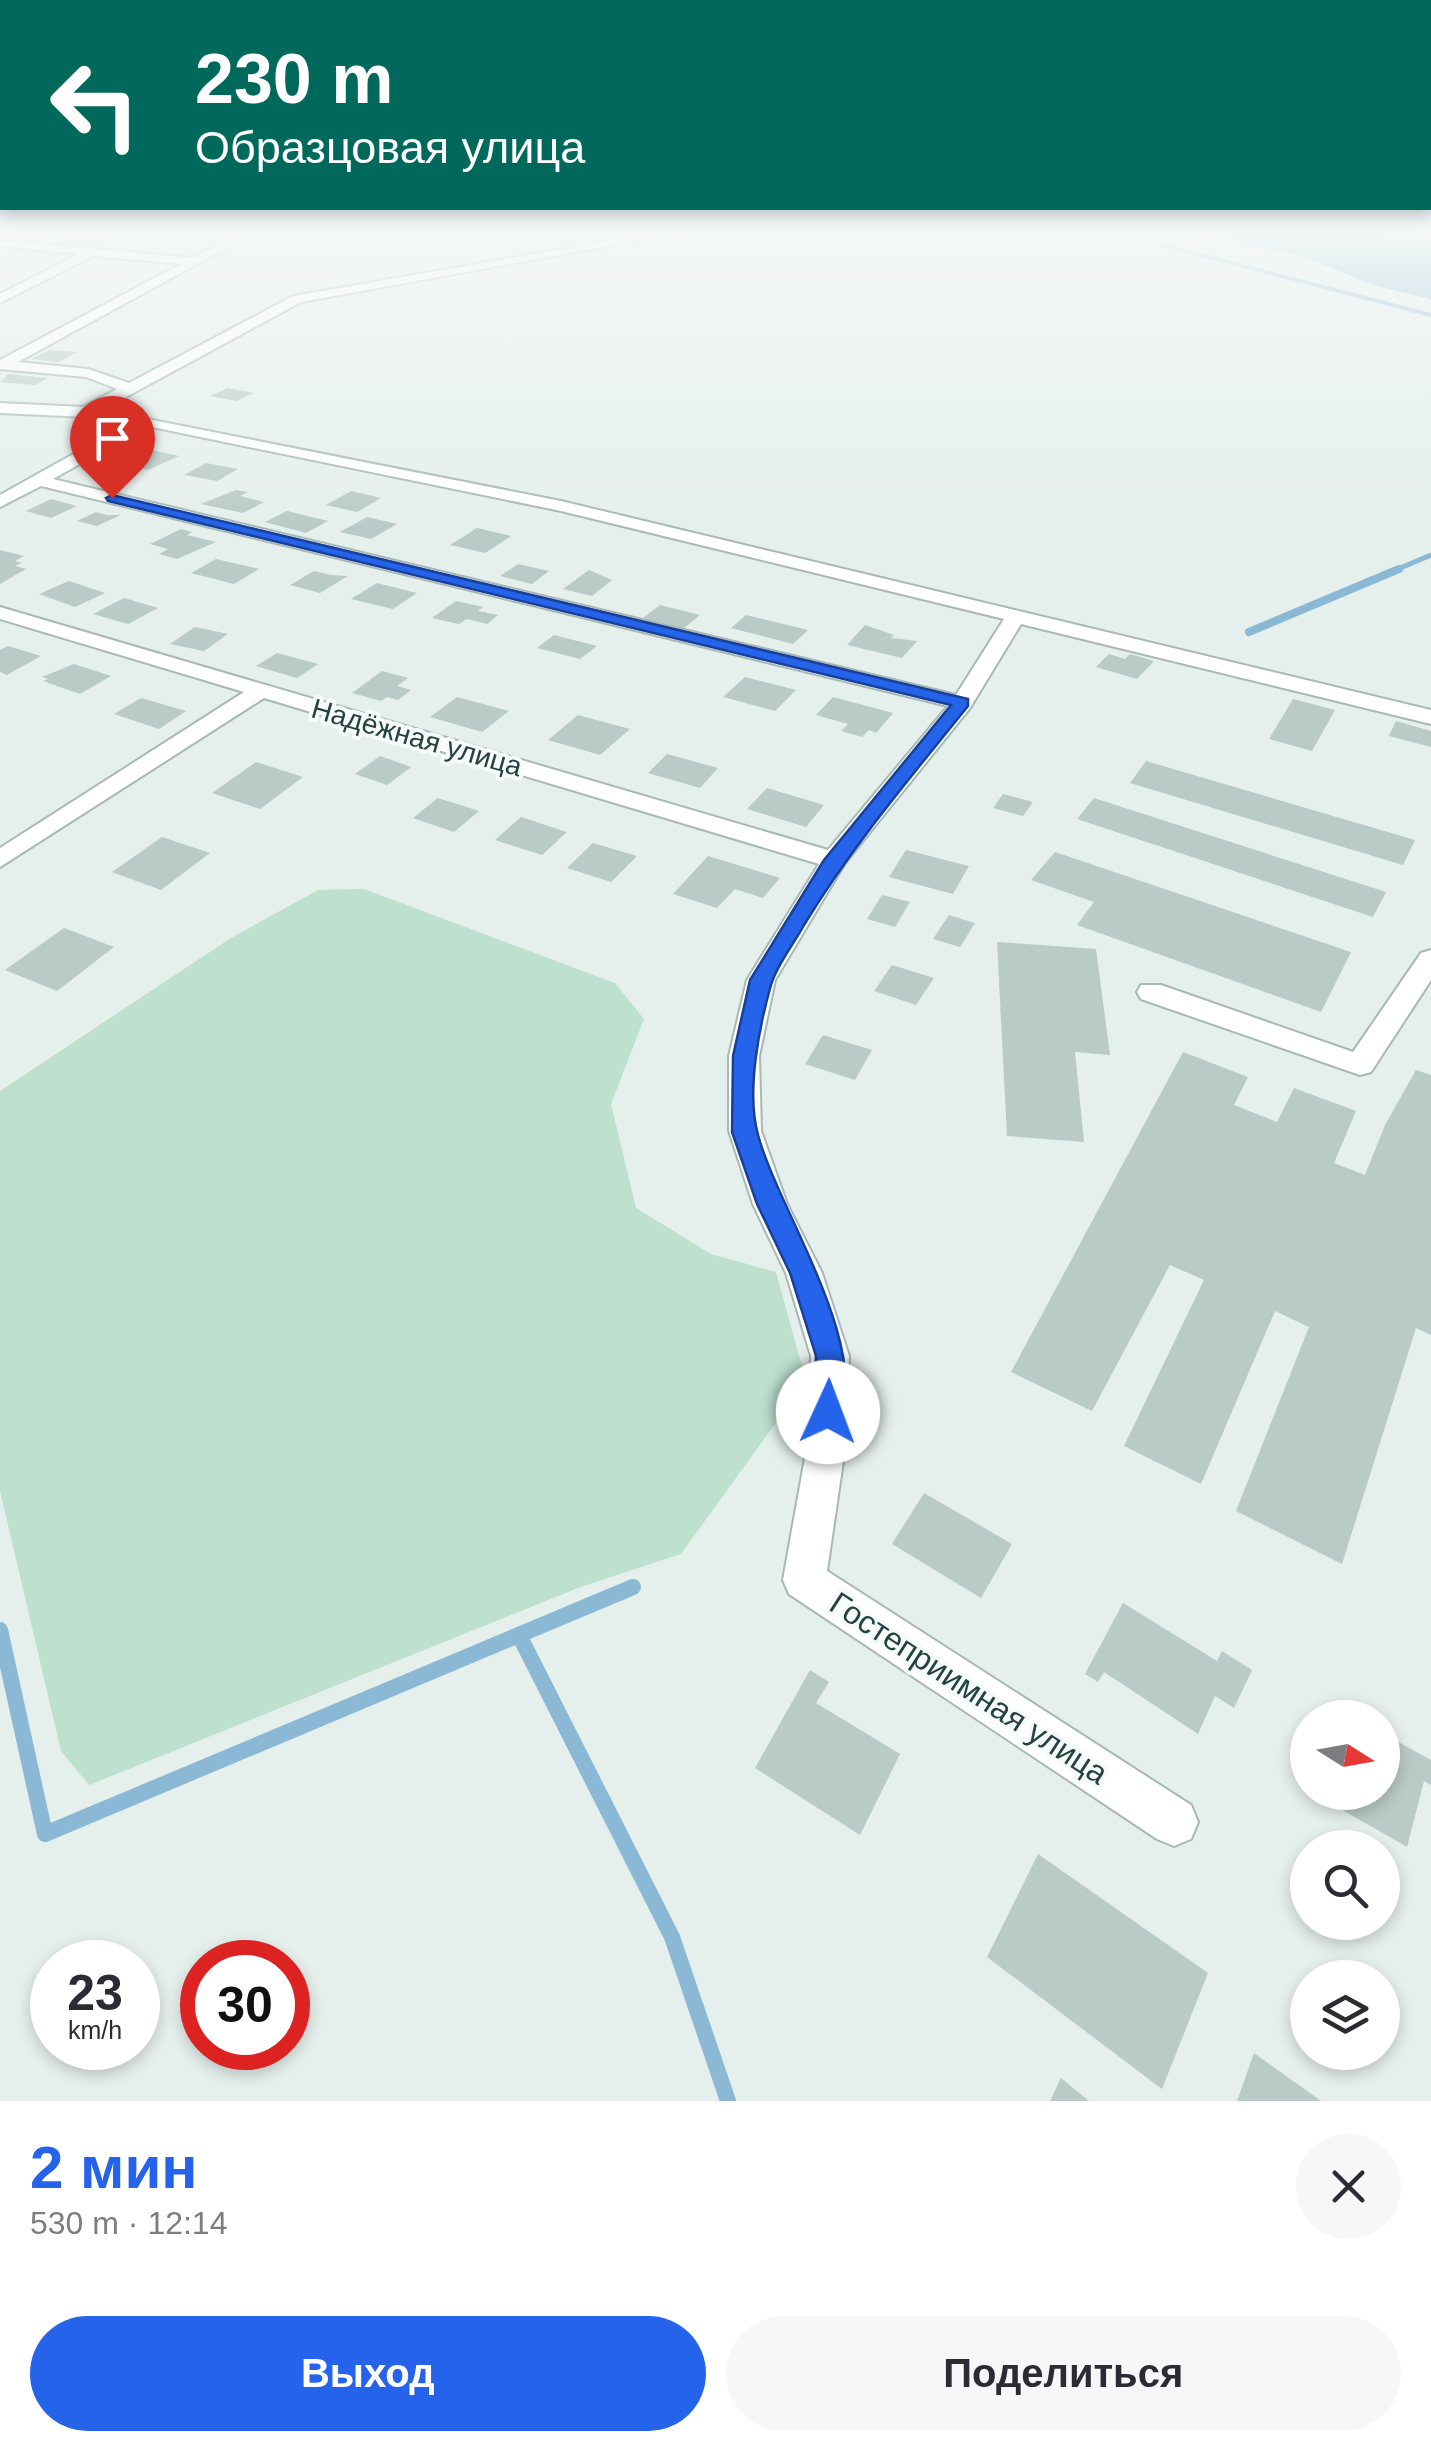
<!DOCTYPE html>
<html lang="ru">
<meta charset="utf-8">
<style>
:root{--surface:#fff;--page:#f7f7f7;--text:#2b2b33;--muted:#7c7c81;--accent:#2563eb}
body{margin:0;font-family:Arial,sans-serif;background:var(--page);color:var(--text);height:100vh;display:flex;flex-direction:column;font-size:38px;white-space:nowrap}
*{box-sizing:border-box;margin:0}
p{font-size:32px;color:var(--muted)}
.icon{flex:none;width:55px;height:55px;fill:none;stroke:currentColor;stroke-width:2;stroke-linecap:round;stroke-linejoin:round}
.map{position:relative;height:2101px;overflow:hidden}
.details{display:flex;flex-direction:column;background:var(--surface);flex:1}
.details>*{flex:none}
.top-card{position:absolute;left:0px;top:0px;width:1432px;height:210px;box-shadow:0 5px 15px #0003;background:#00695c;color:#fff;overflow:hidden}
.needle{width:65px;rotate:101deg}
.tools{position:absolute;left:1290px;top:1700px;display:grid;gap:20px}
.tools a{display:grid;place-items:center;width:110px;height:110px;border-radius:50%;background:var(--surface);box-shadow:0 5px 15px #0003;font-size:50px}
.speed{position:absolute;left:30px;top:1940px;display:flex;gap:20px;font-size:50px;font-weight:700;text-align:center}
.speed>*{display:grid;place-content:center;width:130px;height:130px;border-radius:50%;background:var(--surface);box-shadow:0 5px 15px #0003;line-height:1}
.speed small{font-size:25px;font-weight:400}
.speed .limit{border:15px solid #d22;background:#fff;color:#111}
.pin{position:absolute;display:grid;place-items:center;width:85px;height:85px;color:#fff;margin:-102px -42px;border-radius:50% 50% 50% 0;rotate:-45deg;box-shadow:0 0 10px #0007}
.pin .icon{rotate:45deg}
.me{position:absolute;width:110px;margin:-55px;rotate:2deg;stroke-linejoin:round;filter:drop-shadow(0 0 8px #0008)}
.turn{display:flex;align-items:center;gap:35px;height:210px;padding:0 30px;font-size:45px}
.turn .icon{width:130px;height:130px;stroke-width:2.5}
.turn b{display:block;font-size:70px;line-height:85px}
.round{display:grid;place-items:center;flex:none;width:105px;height:105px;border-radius:52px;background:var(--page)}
.head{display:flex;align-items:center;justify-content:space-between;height:170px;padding:0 30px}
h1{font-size:60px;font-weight:600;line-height:75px;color:var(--accent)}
.button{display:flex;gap:20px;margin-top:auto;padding:20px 30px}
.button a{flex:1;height:115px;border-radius:60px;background:var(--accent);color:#fff;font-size:40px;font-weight:600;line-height:115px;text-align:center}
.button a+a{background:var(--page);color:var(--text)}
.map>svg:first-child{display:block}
.built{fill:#d3dfdc}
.green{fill:#bde0cf}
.water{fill:#8bb9d5}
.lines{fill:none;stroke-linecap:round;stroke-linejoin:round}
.stream-far3{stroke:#8bb9d5;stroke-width:4}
.stream-far2{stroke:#8bb9d5;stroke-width:5}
.stream-far1{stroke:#8bb9d5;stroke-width:8}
.stream{stroke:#8bb9d5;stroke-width:16}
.building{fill:#bacac6}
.minor-casing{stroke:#a7b8b5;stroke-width:4}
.minor{fill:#fff;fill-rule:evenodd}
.route{fill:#2563eb;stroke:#184099;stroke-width:2.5}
.labels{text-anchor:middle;stroke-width:8;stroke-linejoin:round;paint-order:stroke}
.far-street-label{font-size:28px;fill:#234240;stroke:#f6fbf9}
.street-label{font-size:32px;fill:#234240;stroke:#f6fbf9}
</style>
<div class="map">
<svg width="1431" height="2101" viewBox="0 0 1431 2101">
<rect width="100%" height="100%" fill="#e5efec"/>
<!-- built -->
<path class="built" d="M0,233H123L91,249L0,240Z"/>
<!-- green -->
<path class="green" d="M364,889L615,983L644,1019L611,1104L636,1208L711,1254L776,1272L806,1381L681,1554L578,1588L89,1785L61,1751L0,1491V1091L231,938L318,890Z"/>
<!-- water -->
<path class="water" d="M1202,233H1366L1431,242V299L1376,286L1304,257Z"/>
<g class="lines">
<!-- stream-far3 -->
<path class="stream-far3" d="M1163,245L1431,315"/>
<!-- stream-far2 -->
<path class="stream-far2" d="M1393,571L1431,555"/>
<!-- stream-far1 -->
<path class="stream-far1" d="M1249,632L1399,569"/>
<!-- stream -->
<g class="stream">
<path d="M0,1630L45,1834L633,1587"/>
<path d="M519,1635L672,1937L728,2101"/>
</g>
</g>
<!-- building -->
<g class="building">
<path d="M9,233H77L63,240Z"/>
<path d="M49,350L77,352L59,362L31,359Z"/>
<path d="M8,374L48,378L35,385L0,382Z"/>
<path d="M228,388L254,393L236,401L210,396Z"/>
<path d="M152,450L179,456L148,470L122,464Z"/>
<path d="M206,463L238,469L217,481L184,475Z"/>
<path d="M236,490L248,492L240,496L264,502L243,513L201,504Z"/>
<path d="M351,491L381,498L357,512L326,505Z"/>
<path d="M51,499L77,506L51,518L26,511Z"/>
<path d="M287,511L328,521L306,533L265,522Z"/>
<path d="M96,512L106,515H121L97,526L77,521Z"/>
<path d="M367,517L397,524L371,539L340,532Z"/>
<path d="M477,528L511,536L485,553L450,545Z"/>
<path d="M181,529L192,532L187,535L216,542L177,559L159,554L168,549L150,544Z"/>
<path d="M0,550L24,556L15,561L22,563L15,566L26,569L0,584Z"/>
<path d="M216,559L259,569L234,584L191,573Z"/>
<path d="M518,564L549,571L532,584L500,576Z"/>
<path d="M589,570L612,580L592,596L563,589Z"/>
<path d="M314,571L331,575L348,576L320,593L290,585Z"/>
<path d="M69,581L105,593L75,607L39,594Z"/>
<path d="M377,583L417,593L393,609L351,599Z"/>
<path d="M124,598L158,608L128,624L93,614Z"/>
<path d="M456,601L483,607L478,611L498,615L487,624L467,619L459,624L432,618Z"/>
<path d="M660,605L700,615L684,628L643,618Z"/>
<path d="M746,615L808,630L793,644L731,628Z"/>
<path d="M865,625L894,635L891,638L917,641L902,658L847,645Z"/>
<path d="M195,627L228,634L204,651L170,644Z"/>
<path d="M554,635L597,646L580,659L537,648Z"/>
<path d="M8,646L41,656L7,675L0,672V650Z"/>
<path d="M277,653L318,664L297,678L256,666Z"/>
<path d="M1109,654L1125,659L1130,654L1154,661L1137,679L1096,667Z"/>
<path d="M74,664L111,676L80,694L43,681L48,679L42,677Z"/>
<path d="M382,671L408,678L397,686L411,690L398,700L387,697L381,701L352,693Z"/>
<path d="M745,677L796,690L775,711L723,697Z"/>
<path d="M457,697L509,711L482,732L430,717Z"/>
<path d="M833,697L893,713L876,733L869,730L862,737L841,731L848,724L816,715Z"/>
<path d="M141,698L186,711L159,729L114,714Z"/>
<path d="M1293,699L1335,710L1312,751L1269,739Z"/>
<path d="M578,715L630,729L600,755L548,740Z"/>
<path d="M1396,721L1431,731V747L1389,736Z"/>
<path d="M667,754L718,768L700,788L648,773Z"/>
<path d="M380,756L411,767L387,785L355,774Z"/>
<path d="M1146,761L1415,840L1403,865L1130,783Z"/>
<path d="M256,762L303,777L260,809L212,793Z"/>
<path d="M767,788L824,805L806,827L747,809Z"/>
<path d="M1003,794L1033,802L1023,816L993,808Z"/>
<path d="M438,798L479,811L454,832L413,818Z"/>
<path d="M1094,798L1386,892L1373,917L1077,819Z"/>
<path d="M521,817L567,832L542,855L495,840Z"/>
<path d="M162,837L210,853L161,890L112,872Z"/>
<path d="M593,843L637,856L611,882L567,868Z"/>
<path d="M906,850L969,866L953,894L889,877Z"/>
<path d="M1055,852L1351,952L1321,1012L1077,925L1094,902L1031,880Z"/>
<path d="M708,856L780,878L763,898L735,889L717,908L673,894Z"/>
<path d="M882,895L910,902L895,927L867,919Z"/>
<path d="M949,915L975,923L960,947L933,939Z"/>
<path d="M64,928L114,947L57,991L5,970Z"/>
<path d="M997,942L1096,949L1110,1055L1075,1052L1084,1142L1007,1136Z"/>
<path d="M892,965L934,978L916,1005L874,991Z"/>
<path d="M823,1035L872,1050L855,1080L805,1064Z"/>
<path d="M1183,1052L1248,1077L1234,1105L1277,1122L1294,1088L1356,1111L1334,1163L1365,1175L1385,1125L1416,1070L1431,1075V1335L1416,1328L1342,1564L1236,1511L1309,1327L1275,1311L1201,1484L1124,1446L1204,1280L1170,1265L1092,1411L1011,1372Z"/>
<path d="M924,1493L1012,1544L981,1598L892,1544Z"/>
<path d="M1123,1603L1217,1661L1222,1651L1252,1670L1234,1708L1215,1696L1198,1734L1104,1672L1098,1682L1085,1674Z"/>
<path d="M810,1670L829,1682L816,1703L900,1754L860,1835L755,1768Z"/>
<path d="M1382,1733L1431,1760V1785L1424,1781L1407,1847L1318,1796L1319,1792H1382Z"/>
<path d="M1038,1854L1208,1973L1162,2089L987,1957Z"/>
<path d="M1254,2053L1321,2101H1237Z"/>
<path d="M1061,2078L1089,2101H1050Z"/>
</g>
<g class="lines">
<defs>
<g id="minor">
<path d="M240,233H254L18,362L88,369L129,383L293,296L654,233H680L301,302L102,410L561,501L1431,710V724L1021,624L970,708L845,863L775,980L759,1056L761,1131L787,1204L822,1273L849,1356L846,1441L827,1571L1191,1805L1198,1822L1191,1839L1174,1846L1157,1839L789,1594L783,1580L808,1441L811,1356L786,1273L753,1204L729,1131V1056L747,980L819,864L264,698L0,867V848L244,692L0,619V607L828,850L948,706L41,486L0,507V495L129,423L86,417L0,413V403L83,407L117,389L86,377L0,369V360L181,264L93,256L0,303V294L78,254L0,246V240L193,258ZM147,426L561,511L1004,619L956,695L53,479Z"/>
<path d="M1431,950V980L1371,1072L1360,1075L1141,999L1137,992L1141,985H1161L1353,1052L1421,953Z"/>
</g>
</defs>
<!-- minor casing -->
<use href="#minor" class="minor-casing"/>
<!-- minor -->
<use href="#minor" class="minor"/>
</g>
<!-- sky -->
<linearGradient id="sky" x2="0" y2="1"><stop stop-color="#83b6e0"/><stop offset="0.44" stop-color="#f3f8f6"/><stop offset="1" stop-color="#f3f8f6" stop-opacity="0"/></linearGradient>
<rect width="1431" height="527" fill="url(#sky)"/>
<!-- route -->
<path class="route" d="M112,495L968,699V706C910,778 852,846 804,925C794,944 777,964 771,985C759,1027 746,1092 758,1135C778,1209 873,1349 838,1421L828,1425L818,1421L813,1412L816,1356L790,1273L757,1204L732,1132L733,1056L750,980L824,860L951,705L108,501L106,498Z"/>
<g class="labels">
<!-- far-street labels -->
<g class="far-street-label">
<text transform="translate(417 737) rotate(16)" y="10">Надёжная улица</text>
</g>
<!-- street labels -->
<g class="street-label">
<text transform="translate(969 1688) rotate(33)" y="11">Гостеприимная улица</text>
</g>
</g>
</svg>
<div class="tools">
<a><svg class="needle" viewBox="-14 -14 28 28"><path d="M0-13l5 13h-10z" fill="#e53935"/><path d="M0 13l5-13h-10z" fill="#7c7c81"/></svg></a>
<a><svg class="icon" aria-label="search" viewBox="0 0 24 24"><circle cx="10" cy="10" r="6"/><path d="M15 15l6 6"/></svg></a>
<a><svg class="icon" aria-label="layers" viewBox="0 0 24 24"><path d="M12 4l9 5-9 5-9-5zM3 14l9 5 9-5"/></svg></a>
</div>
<div class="speed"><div>23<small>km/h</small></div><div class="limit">30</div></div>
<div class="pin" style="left:112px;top:498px;background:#d93025"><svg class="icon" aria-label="arrive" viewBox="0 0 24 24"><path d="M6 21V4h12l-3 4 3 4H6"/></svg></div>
<svg class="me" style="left:828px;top:1412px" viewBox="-20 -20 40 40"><circle r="19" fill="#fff"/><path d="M0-13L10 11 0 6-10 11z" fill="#2563eb"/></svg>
<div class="top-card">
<div class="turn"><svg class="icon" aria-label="left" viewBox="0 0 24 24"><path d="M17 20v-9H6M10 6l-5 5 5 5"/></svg><div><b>230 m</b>Образцовая улица</div></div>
</div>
</div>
<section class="details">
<div class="head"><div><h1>2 мин</h1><p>530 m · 12:14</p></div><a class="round"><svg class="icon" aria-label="close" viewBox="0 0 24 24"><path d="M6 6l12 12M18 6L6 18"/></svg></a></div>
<div class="button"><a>Выход</a><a>Поделиться</a></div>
</section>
